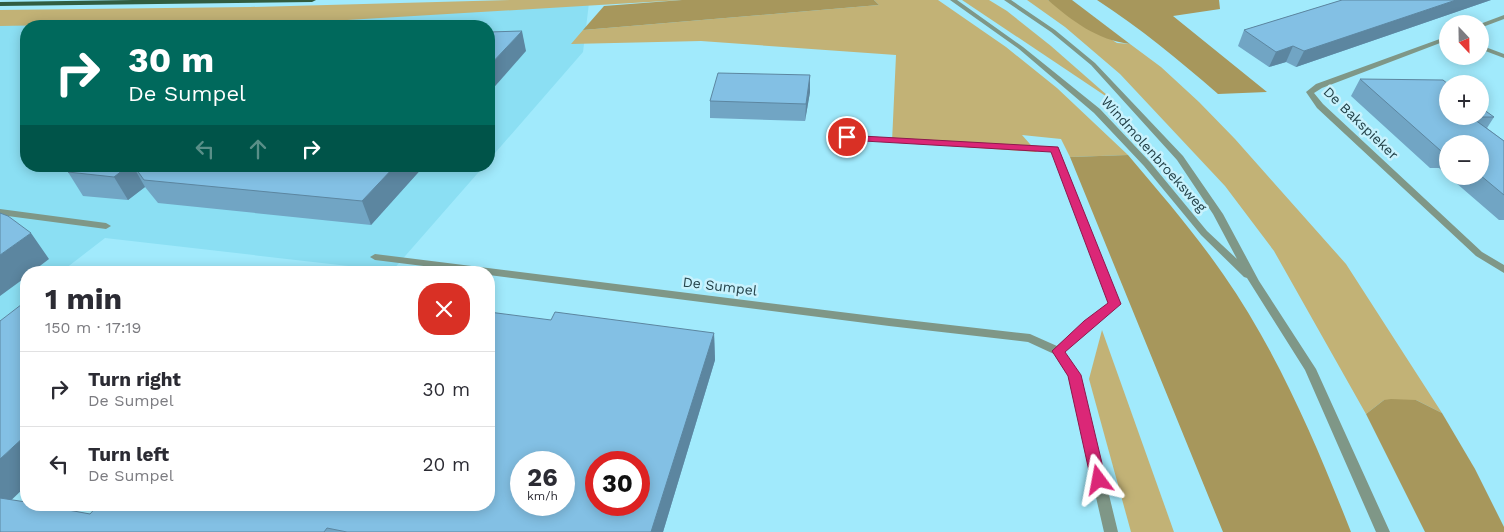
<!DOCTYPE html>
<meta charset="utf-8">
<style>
:root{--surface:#fff;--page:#f7f7f7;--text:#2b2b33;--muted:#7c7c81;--line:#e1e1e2}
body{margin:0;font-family:"Work Sans",sans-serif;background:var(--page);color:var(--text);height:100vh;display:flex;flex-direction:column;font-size:19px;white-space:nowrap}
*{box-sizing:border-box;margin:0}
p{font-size:16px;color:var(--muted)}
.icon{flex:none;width:28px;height:28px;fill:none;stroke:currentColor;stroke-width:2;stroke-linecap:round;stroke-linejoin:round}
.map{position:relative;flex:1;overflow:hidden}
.details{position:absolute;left:20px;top:266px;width:475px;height:245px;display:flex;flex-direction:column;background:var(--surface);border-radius:20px;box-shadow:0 2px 12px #0003}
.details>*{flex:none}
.hud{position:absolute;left:20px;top:20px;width:475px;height:152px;border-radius:20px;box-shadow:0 2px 12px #0003;background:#00695c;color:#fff;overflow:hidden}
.needle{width:32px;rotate:158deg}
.tools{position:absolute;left:1439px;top:15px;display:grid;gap:10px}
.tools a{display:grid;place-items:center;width:50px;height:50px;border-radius:50%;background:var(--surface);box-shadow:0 2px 12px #0003;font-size:25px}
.speed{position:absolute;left:510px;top:451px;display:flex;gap:10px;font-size:25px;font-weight:700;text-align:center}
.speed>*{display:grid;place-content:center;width:65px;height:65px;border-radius:50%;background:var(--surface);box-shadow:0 2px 12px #0003;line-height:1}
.speed small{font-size:12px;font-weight:400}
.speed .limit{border:8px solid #d22;background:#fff;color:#111}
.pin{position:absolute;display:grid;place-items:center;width:42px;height:42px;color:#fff;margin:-21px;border:2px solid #fff;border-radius:50%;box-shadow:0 1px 5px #0007}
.me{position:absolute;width:55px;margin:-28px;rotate:347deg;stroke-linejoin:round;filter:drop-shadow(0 0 4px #0008)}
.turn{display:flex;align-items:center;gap:18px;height:105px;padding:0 25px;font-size:22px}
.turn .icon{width:65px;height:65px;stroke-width:2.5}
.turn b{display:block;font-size:35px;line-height:42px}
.lanes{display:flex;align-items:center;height:48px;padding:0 25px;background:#0003;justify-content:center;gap:25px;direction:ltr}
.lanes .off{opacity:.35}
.round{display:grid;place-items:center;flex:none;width:52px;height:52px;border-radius:20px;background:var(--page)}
.headline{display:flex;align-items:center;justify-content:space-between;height:85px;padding:0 25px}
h1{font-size:30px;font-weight:700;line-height:38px}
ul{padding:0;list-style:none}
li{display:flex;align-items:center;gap:15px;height:75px;padding:0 25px;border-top:1px solid var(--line)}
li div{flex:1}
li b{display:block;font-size:19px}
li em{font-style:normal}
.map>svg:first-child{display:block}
.built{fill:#8bdff3}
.green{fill:#c2b276}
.forest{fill:#a7975c}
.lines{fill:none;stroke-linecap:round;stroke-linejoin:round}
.minor{fill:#7f9787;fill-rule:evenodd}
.tertiary{fill:#7f9787;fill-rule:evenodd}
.primary{fill:#305d41;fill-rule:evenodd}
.wall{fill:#71a5c4}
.shaded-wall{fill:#5c86a0}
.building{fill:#83c0e4;stroke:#5c86a0;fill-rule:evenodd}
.route{fill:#db2777;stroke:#8e194d}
.labels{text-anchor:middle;stroke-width:5;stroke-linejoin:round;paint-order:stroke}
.street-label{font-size:14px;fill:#234148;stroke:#c8f2fd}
</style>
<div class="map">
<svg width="1504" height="532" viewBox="0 0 1504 532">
<rect width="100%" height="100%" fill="#a1eafc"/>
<!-- built -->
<path class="built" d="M589,3L583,52L489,160V26H26V166H484L392,271L105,238L61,272H26V300L0,321V19Z"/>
<!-- green -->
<g class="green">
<path d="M511,0H682L347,20L0,26V10L250,7Z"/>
<path d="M874,0H938L1006,47L1057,88L1128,155L1070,157L1061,139L1022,135L1037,152L892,142L896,55L701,41L571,44L583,30L879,5Z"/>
<path d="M962,0H989L1007,11L1051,46L1116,103Z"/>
<path d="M1027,0H1048L1117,43L1130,44L1161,67L1199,102L1235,139L1346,264L1442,413L1416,400H1384L1366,414L1274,251L1225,186L1120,74L1065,27Z"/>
<path d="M1102,330L1174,532H1131L1089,379Z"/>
</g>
<!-- forest -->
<g class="forest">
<path d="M682,0H874L879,5L583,30L604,6Z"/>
<path d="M1048,0H1072L1130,44C1097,40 1072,21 1048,0Z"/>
<path d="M1097,0H1219L1220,9L1173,16L1267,92L1218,94C1179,60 1140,28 1097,0Z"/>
<path d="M1128,155C1161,194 1194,232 1223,274C1278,353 1316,443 1351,532H1223L1070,157Z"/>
<path d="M1391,399L1416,400L1442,413L1475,469L1504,527V532H1425L1366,414L1384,400Z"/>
</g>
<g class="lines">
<!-- minor -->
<g class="minor">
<path d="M1504,15V19L1480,28V24Z"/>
<path d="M1448,36V40L1322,88L1314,93L1323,104L1482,252L1504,265V273L1476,256L1317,108L1306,92L1316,84Z"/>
<path d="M1480,45L1504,54V58L1480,49Z"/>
<path d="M844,135L1055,147L1059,149L1120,304L1064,352L1080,375L1118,532H1104L1068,376L1054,354L1028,342L889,326L489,275V272H472L375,260L370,257L375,254L889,318L1030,334L1057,346L1109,303L1052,151L847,139L843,137Z"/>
<path d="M0,209L106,223L111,226L106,229L0,215Z"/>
</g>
<!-- tertiary -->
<path class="tertiary" d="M950,0H957L1023,47L1100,109L1150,162L1207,231L1237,259L1213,214L1177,160L1091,65L1051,32L1004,0H1011L1055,30L1095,63L1183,156L1223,214L1259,281L1316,369L1390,532H1376L1305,370L1247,278L1244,277L1201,235L1144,166L1094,113L1019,49Z"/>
<!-- primary -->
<path class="primary" d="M133,0H316L312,2L0,6V2Z"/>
</g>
<!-- wall -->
<g class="wall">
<path d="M1342,0H1491L1296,67L1286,62L1269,67L1238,46L1244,30Z"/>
<path d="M810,75V92L805,121L710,118V101Z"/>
<path d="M1360,79L1494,117L1487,128L1504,141V220H1499L1448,176H1480V144H1448V176L1439,168H1430L1351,96Z"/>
<path d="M77,166H424L371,225L158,203L145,187L128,200L83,196L68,172Z"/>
<path d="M551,320L714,333L715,360L663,532H0L12,500L90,514Z"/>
</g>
<!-- shaded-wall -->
<g class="shaded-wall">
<path d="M1456,0H1491L1296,67L1304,51Z"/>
<path d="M522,31L526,51L489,93V66Z"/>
<path d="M1293,46L1286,62L1269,67L1276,52Z"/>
<path d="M810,75V92L805,121L806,104Z"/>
<path d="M128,166H133L145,187L128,200L114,177Z"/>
<path d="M395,166H424L371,225L362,201Z"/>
<path d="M31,233L49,259L32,272H26V277L0,296V255Z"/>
<path d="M714,333L715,360L663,532H651Z"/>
<path d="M26,435V486L0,511V459Z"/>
</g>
<!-- building -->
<g class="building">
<path d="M1342,0H1456L1304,51L1293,46L1276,52L1244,30Z"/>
<path d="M522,31L489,66V32Z"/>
<path d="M718,73L810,75L806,104L710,101Z"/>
<path d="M1360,79L1443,80L1448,84V116H1480V107L1494,117H1471L1504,141V195L1480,175V144H1448V151H1441Z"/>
<path d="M77,166H128L114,177L68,172Z"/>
<path d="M134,166H395L362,201L144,180Z"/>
<path d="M0,213L8,216L31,233L0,255Z"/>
<path d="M26,301V435L0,459V321Z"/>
<path d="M489,312L551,320L555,312L714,333L651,532H347L327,528L324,532H0V498L26,502V505H41L90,514L98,505H489ZM521,462H564V505H521ZM596,462H639V505H596Z"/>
</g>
<!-- route -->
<path class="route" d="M844,135L1058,147L1121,304L1065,352L1081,375L1106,480L1104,484L1099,486L1094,484L1091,480L1068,376L1052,351L1084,321L1108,303L1051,152L847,140L843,137Z"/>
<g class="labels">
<!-- street labels -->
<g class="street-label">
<text transform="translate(1361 123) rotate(44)" y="5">De Bakspieker</text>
<text transform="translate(1154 154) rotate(48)" y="5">Windmolenbroeksweg</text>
<text transform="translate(720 286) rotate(7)" y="5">De Sumpel</text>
</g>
</g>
</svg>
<div class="tools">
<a><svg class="needle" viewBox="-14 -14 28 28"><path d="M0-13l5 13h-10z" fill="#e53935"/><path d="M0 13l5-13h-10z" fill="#7c7c81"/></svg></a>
<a>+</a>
<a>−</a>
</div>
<div class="speed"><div>26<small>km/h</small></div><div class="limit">30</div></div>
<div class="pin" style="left:847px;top:137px;background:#d93025"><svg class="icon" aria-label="arrive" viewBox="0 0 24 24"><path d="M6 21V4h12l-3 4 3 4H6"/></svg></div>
<svg class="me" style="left:1099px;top:480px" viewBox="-20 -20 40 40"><path d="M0-17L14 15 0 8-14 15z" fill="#db2777" stroke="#fff" stroke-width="4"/></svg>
<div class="hud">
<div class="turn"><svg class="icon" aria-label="right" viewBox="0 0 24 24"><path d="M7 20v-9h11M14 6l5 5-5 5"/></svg><div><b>30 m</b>De Sumpel</div></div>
<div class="lanes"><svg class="icon off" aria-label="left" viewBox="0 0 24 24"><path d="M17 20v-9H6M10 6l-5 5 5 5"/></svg><svg class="icon off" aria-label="ahead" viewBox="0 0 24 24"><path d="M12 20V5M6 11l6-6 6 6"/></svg><svg class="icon" aria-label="right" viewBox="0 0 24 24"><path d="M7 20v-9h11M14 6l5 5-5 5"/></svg></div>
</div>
<section class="details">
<div class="headline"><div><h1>1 min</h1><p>150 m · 17:19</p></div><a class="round" style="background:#d93025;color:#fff"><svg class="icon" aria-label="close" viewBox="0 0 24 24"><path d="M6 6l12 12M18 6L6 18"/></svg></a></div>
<ul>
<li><svg class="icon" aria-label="right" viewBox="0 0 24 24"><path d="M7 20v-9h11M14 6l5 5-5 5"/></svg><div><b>Turn right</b><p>De Sumpel</p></div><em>30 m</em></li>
<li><svg class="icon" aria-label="left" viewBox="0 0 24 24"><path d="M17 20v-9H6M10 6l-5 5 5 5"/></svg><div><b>Turn left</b><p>De Sumpel</p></div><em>20 m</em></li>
</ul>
</section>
</div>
